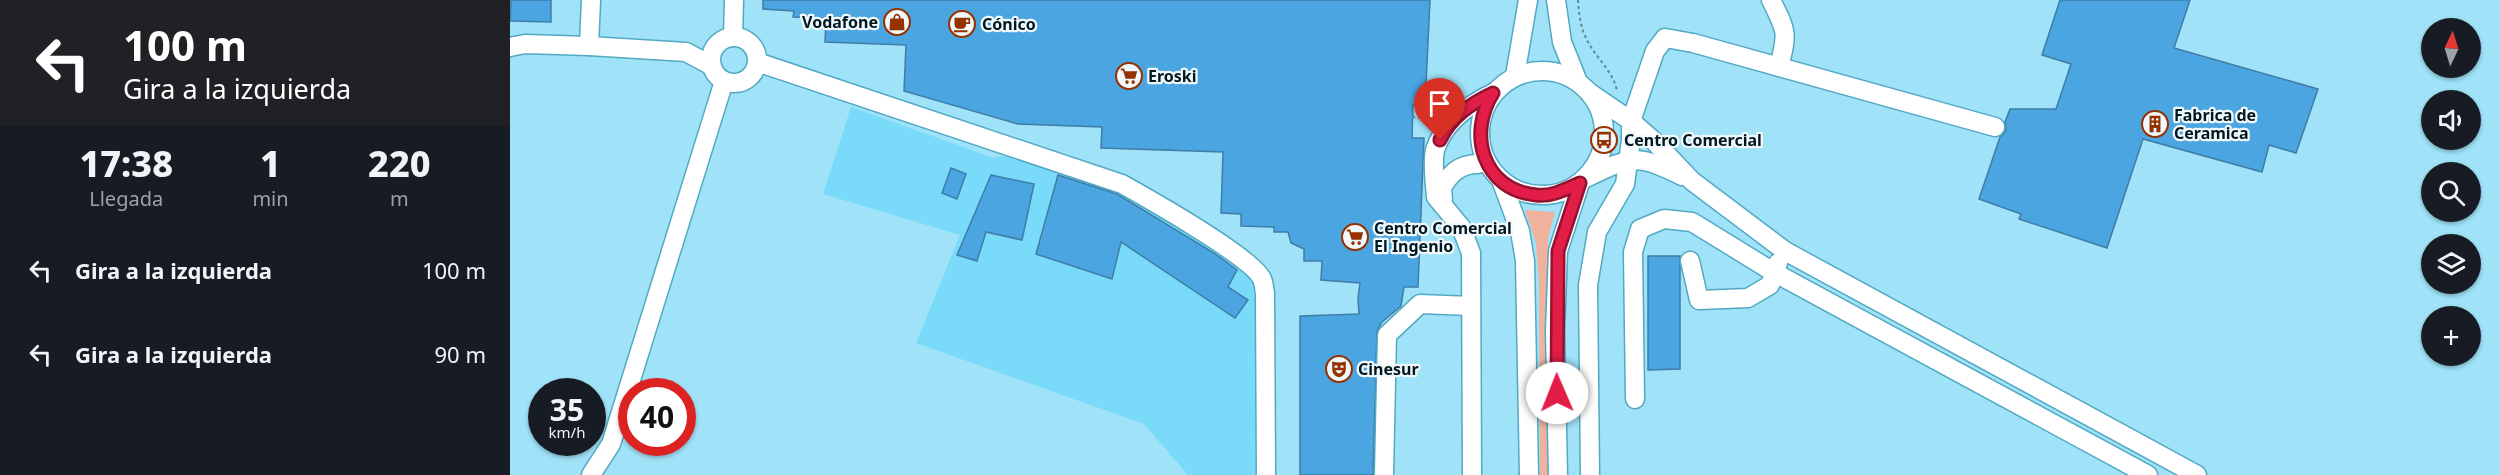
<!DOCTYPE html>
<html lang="es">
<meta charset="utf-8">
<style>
:root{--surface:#171b24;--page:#20242c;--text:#f1f3f6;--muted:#9ea1a6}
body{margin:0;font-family:"Noto Sans",sans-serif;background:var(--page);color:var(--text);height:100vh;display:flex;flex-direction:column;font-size:22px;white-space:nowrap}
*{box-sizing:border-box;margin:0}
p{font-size:20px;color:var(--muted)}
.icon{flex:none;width:33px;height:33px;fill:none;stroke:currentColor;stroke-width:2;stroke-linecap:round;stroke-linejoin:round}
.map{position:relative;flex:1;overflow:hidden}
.sheet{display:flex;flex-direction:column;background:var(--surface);width:510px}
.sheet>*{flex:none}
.top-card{background:#202124;color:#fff;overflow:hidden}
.needle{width:39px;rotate:4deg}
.fabs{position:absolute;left:1911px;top:18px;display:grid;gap:12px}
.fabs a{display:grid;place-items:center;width:60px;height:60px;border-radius:50%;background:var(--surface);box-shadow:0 2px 4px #0004;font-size:30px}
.speed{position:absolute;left:18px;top:378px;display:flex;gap:12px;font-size:30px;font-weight:700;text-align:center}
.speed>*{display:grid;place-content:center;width:78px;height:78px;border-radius:50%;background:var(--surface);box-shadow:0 2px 4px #0004;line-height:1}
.speed small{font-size:15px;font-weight:400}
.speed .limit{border:9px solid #d22;background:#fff;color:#111}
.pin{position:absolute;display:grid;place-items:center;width:51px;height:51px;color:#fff;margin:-62px -26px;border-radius:50% 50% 50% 0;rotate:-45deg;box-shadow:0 0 6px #0007}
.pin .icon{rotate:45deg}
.me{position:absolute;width:66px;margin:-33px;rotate:359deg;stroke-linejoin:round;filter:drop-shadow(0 0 4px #0008)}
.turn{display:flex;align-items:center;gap:21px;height:126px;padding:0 24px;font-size:27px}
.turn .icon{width:78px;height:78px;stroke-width:2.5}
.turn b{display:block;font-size:42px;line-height:51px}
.eta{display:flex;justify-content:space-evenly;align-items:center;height:102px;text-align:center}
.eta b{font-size:36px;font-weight:800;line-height:42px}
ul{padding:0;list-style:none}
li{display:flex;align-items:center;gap:18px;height:84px;padding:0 24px}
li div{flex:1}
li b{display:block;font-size:22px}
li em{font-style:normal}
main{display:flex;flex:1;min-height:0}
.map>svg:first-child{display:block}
.built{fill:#79dbf9}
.green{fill:#f0b29c}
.building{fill:#4aa5e0;stroke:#3f7da7;stroke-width:1.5}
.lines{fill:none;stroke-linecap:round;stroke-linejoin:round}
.minor-casing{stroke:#52a9c3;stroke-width:21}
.path{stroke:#5b8b9a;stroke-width:2;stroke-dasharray:3 3;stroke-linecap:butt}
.minor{stroke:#fff;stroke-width:18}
.route-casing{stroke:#92132f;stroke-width:15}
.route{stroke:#e11d48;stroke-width:10}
.labels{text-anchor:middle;stroke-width:4.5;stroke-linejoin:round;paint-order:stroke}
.poi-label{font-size:16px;font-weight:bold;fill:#00181f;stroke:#f1f9fc;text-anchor:start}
</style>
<main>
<section class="sheet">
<div class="top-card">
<div class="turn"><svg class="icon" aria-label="left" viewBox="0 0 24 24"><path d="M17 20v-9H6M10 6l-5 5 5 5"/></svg><div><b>100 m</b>Gira a la izquierda</div></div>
</div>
<div class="eta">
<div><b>17:38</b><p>Llegada</p></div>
<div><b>1</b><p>min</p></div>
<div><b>220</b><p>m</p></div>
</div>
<ul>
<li><svg class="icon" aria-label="left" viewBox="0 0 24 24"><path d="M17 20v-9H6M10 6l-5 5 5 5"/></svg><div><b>Gira a la izquierda</b></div><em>100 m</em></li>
<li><svg class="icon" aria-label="left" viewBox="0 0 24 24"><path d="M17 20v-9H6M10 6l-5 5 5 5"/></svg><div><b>Gira a la izquierda</b></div><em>90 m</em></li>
</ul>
</section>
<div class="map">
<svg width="1990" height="475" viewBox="0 0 1990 475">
<rect width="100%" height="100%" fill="#a0e2f8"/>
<!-- built -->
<path class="built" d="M341,107L484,158L499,155L608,187L735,270L746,289V475H678L634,424L406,343L450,235L313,194Z"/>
<!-- green -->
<path class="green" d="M1015,210L1045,212L1038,238L1039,475H1030L1029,282L1026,243Z"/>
<!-- building -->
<g class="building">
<path d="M1,0H41V22L0,21Z"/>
<path d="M253,0H920L915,105H903L902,138H914L908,287H894L891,306L872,322L867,331L863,475H790V316L849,314L848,298L850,283L811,280L812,261H794V249L781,243L778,232H764V227L731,226V214L711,213L713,152L591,148L592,127L508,124L394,91L396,45L315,42L316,18L283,17L284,11L253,9Z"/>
<path d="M1550,0H1680L1664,48L1808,89L1786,153L1759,145L1752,172L1633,139L1597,248L1509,219L1511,214L1469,199L1490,137L1496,131L1495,122L1500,109H1546L1561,64L1532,55Z"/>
<path d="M441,168L456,174L447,199L432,193Z"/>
<path d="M481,175L524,184L512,240L476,232L467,261L447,255Z"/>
<path d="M548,175L607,194L704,253L727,270L718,287L738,300L725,318L611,242L602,279L526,254Z"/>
<path d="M1138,256H1170V369L1138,370Z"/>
</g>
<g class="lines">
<defs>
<g id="minor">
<path d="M1046,0L1052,42L1068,82"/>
<path d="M1261,0C1277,32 1278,32 1269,67"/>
<path d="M223,37L224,0"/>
<circle cx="224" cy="60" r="23"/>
<path d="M79,46L81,0"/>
<path d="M0,47L15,44L79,46L176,52L202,66"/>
<path d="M247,62L612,184C637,198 743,258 752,279C754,283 754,289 755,293L756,475"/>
<circle cx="1032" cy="133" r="62"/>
<path d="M1005,76L1018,0"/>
<path d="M1485,127L1183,43L1155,38L1145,51L1121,121L1145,142L1182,181L1275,251L1687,475"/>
<path d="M1078,177C1121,156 1128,154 1172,176"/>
<path d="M991,180L1010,231L1015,261L1019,475"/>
<path d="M933,199L932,188C940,173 950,164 968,164"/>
<path d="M1180,261L1189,300L1238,298L1260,285L1268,263"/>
<path d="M1125,399L1123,252L1130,229L1154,219L1182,222L1265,273L1638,475"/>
<path d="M81,475L101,444L214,81"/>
<path d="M874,475L877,335L910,304L961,306"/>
<path d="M962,475L961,253L951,227L926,197C925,183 922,164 925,150C934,122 958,105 983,93"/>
<path d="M1048,475L1045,331L1048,251L1070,183"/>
<path d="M1080,475L1078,285L1087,232L1115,184L1121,140V121L1080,93"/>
</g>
</defs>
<!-- minor casing -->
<use href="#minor" class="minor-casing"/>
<!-- path -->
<g class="path">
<path d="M1068,0C1069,13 1070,26 1076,38C1084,56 1105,73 1107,92"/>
<path d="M902,117L914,118L929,106"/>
</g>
<!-- minor -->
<use href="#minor" class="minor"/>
</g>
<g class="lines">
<defs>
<path id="route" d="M930,140C941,117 960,104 983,93C957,134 973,190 1026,195C1042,197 1056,189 1070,183L1048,251L1047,393"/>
</defs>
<!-- route casing -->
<use href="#route" class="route-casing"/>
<!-- route -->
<use href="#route" class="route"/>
</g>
<!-- icons -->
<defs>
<symbol id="shop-ring" viewBox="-11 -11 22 22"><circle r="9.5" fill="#f1f9fc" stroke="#963100" stroke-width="1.5"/><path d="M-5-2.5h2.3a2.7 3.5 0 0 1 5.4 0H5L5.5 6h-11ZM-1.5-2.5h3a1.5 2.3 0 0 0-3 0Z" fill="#963100"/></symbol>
<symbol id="cafe-ring" viewBox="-11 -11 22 22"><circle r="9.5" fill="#f1f9fc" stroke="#963100" stroke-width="1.5"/><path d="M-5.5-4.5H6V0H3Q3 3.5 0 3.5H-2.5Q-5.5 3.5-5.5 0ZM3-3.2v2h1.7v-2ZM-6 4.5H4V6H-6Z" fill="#963100"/></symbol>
<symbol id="supermarket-ring" viewBox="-11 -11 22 22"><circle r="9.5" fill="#f1f9fc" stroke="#963100" stroke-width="1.5"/><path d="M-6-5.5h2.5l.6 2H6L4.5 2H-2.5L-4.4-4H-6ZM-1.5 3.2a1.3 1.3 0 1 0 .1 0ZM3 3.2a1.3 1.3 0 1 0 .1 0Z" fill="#963100"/></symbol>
<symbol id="building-ring" viewBox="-11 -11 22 22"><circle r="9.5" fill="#f1f9fc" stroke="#963100" stroke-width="1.5"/><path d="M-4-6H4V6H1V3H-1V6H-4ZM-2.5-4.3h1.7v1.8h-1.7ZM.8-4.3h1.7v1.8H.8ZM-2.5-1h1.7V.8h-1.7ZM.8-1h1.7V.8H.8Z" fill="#963100"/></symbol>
<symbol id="bus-ring" viewBox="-11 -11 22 22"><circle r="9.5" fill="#f1f9fc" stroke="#963100" stroke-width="1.5"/><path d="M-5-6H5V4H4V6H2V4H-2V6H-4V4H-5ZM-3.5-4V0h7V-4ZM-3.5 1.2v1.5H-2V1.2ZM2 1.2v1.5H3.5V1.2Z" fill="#963100"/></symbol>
<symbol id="theatre-ring" viewBox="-11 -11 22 22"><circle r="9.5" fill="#f1f9fc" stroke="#963100" stroke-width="1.5"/><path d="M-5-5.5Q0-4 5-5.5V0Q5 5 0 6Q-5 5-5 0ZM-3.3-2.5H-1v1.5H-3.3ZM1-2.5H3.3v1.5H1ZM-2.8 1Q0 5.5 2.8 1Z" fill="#963100"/></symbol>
</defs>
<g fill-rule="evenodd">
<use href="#shop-ring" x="372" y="7" width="30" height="30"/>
<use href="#cafe-ring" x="437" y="9" width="30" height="30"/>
<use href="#supermarket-ring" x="604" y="61" width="30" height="30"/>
<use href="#building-ring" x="1630" y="109" width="30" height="30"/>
<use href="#bus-ring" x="1079" y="125" width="30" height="30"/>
<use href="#supermarket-ring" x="830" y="222" width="30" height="30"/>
<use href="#theatre-ring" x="814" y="354" width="30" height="30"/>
</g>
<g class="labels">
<!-- poi labels -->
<g class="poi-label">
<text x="368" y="28" text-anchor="end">Vodafone</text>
<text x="472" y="30">Cónico</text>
<text x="638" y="82">Eroski</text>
<text x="1664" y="121">Fabrica de<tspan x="1664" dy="18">Ceramica</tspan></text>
<text x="1114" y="146">Centro Comercial</text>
<text x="864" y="234">Centro Comercial<tspan x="864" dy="18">El Ingenio</tspan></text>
<text x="848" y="375">Cinesur</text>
</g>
</g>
</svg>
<div class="fabs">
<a><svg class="needle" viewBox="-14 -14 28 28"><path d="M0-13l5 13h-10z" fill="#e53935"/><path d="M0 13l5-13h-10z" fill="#9ea1a6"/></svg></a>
<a><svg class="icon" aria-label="sound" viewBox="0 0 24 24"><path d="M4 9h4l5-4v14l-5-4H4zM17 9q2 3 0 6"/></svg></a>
<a><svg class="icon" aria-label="search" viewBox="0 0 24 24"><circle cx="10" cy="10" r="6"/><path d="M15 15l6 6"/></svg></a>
<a><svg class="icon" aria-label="layers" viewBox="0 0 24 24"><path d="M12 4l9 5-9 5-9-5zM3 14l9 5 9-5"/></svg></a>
<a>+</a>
</div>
<div class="speed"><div>35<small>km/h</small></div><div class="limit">40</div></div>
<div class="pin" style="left:930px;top:140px;background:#d93025"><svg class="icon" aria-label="arrive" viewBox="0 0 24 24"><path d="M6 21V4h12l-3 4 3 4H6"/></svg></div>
<svg class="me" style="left:1047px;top:393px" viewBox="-20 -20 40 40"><circle r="19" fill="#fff"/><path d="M0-13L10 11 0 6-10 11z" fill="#e11d48"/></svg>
</div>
</main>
